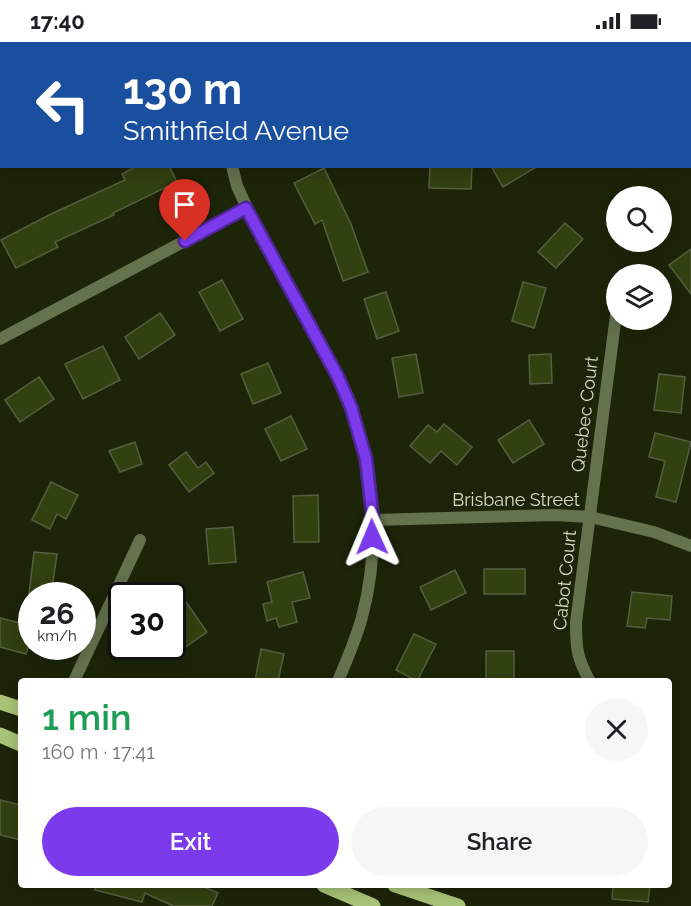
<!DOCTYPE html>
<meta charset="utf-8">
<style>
:root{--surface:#fff;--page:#f6f6f6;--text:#202124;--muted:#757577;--accent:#7c3aed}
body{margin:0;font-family:Raleway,sans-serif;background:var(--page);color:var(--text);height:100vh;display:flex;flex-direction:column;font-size:22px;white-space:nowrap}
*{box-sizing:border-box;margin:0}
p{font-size:20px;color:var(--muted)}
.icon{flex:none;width:33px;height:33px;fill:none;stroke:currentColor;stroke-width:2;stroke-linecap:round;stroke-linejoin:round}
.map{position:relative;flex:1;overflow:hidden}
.side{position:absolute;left:18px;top:636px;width:654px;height:210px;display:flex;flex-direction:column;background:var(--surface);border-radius:6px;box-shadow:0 3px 15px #0003}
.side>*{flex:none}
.top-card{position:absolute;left:0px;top:0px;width:692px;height:126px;box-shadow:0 3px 15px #0003;background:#1a4fa0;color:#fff;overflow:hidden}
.controls{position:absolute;left:606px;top:144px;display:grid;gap:12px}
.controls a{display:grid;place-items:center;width:66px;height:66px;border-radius:50%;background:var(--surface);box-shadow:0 3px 15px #0003;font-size:30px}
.speed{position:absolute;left:18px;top:540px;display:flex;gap:12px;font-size:30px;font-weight:700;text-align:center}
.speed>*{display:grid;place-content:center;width:78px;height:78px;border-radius:50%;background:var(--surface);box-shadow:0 3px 15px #0003;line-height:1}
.speed small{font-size:15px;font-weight:400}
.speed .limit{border:3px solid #111;border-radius:9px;background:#fff;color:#111}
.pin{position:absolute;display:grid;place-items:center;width:51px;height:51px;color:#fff;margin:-62px -26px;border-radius:50% 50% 50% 0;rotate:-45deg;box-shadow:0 0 6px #0007}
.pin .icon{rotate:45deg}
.me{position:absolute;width:66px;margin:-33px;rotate:359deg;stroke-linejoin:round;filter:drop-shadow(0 0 4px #0008)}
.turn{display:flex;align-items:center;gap:21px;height:126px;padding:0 24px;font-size:27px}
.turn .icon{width:78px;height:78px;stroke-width:2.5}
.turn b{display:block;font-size:42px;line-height:51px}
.round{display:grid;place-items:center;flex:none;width:63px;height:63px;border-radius:32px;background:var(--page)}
.summary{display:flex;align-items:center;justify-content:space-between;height:102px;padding:0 24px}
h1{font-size:36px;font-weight:600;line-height:45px;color:#1e9e55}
.action{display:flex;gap:12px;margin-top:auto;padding:12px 24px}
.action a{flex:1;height:69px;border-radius:36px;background:var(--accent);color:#fff;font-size:24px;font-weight:600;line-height:69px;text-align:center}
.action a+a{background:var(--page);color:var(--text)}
.status{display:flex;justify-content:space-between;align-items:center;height:42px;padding:0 30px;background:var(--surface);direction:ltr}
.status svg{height:16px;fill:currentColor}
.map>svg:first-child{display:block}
.building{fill:#324110;stroke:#545f40;stroke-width:1.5}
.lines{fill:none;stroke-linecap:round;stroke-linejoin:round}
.street{stroke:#65724e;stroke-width:12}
.primary{stroke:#a9c478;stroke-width:15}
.route-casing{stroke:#51269a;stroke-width:15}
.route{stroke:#7c3aed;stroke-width:10}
.labels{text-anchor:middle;stroke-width:6;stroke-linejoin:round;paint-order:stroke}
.street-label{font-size:18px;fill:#d5dccb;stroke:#1c2508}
</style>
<div class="status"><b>17:40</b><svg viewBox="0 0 49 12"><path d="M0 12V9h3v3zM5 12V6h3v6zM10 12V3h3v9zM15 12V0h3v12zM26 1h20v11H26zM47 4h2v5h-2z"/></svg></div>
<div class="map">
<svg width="691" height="864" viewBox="0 0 691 864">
<rect width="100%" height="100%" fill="#1c2508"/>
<!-- building -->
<g class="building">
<path d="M137,124H169L177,140L113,171L114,173L55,200L58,205L16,226L1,198L49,173L125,138L122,132Z"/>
<path d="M430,124H472L471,147L429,146Z"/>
<path d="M491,124H538L503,145Z"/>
<path d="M324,126L351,182L368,230L343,239L322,178L315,182L294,141Z"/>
<path d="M565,181L583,197L556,226L538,210Z"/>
<path d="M691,207V252L669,223Z"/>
<path d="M222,238L243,277L220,289L199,250Z"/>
<path d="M523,240L546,246L534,286L512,279Z"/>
<path d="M386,250L399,289L377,297L364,257Z"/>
<path d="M160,271L175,293L139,317L125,295Z"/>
<path d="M103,304L120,338L83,357L65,322Z"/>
<path d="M416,312L423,351L399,355L392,316Z"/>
<path d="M551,312L552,341L530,342L529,313Z"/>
<path d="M268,321L281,351L253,362L241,332Z"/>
<path d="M659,332L685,335L681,371L654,368Z"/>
<path d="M39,335L54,357L20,380L5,358Z"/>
<path d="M291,374L307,407L281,419L265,387Z"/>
<path d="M529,378L544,402L513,421L498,398Z"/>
<path d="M444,382L472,405L457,423L441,409L430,421L410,404L428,383L437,390Z"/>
<path d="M655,391L691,400L676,460L656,455L665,419L649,415Z"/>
<path d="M135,400L142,422L120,430L109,409Z"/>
<path d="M186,410L198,426L206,420L214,431L189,450L169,423Z"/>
<path d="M51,440L78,453L66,477L57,472L50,487L32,478Z"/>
<path d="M318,453L319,500H294L293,454Z"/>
<path d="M233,485L236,520L209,522L206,487Z"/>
<path d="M34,510L57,512L51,554L29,552Z"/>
<rect x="484" y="527" width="41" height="25"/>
<path d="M455,528L466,551L431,568L420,545Z"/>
<path d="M303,530L310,556L292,560L297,580L279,585L276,576L267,579L263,562L272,560L267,540Z"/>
<path d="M632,550L672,554L670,578L647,576L645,586L627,584Z"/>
<path d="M184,557L207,590L172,614V565Z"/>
<path d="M0,576L32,584V592L26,612L0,605Z"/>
<path d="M414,592L436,602L417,639L396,628Z"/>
<path d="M261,607L284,612L278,639H255Z"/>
<rect x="486" y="609" width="28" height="30"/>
<path d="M0,758L21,763V798L0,793Z"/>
<path d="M96,843H199L218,851L212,864H173L145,851L142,860L95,848Z"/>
<path d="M613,843H650L648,860L612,857Z"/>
</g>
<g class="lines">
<!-- street -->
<g class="street">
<path d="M199,0V2"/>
<path d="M470,2V0"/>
<path d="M232,124L237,144L247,166C267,202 286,238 305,274C321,304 338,333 350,364C376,429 380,508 362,575C356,597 347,618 338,639"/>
<path d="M0,297L247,166"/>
<path d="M373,478L554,473L590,475L654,490L691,504"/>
<path d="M589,638C577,615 576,607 576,580L616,273"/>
<path d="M74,639L140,498"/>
</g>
<!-- primary -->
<g class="primary">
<path d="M0,660L21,667"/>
<path d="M0,693L21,702"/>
<path d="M324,843L373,864"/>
<path d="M395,843L458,864"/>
</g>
</g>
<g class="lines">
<defs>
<path id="route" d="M185,199L246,166L338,335L351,365L366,417L373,478L372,495"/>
</defs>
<!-- route casing -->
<use href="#route" class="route-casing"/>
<!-- route -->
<use href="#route" class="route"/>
</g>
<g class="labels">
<!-- street labels -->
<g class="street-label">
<text transform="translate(585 372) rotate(-83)" y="6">Quebec Court</text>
<text x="516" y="464">Brisbane Street</text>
<text transform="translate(565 538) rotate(-84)" y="6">Cabot Court</text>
</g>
</g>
</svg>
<div class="controls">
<a><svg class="icon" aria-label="search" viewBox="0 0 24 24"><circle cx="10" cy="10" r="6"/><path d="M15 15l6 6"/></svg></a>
<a><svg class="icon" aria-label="layers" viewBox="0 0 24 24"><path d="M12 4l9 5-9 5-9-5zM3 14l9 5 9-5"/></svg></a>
</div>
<div class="speed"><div>26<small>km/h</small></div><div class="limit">30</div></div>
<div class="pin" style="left:185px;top:199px;background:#d93025"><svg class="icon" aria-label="arrive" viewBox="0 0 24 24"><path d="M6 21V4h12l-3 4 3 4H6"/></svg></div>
<svg class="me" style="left:372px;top:495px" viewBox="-20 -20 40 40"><path d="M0-17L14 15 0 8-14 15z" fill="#7c3aed" stroke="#fff" stroke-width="4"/></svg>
<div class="top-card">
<div class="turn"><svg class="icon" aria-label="left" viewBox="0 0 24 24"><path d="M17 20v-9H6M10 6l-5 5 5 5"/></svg><div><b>130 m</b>Smithfield Avenue</div></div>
</div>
<section class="side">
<div class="summary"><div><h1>1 min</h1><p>160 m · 17:41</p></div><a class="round"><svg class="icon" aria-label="close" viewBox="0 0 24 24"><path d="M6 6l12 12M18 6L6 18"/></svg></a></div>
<div class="action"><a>Exit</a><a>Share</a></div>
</section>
</div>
